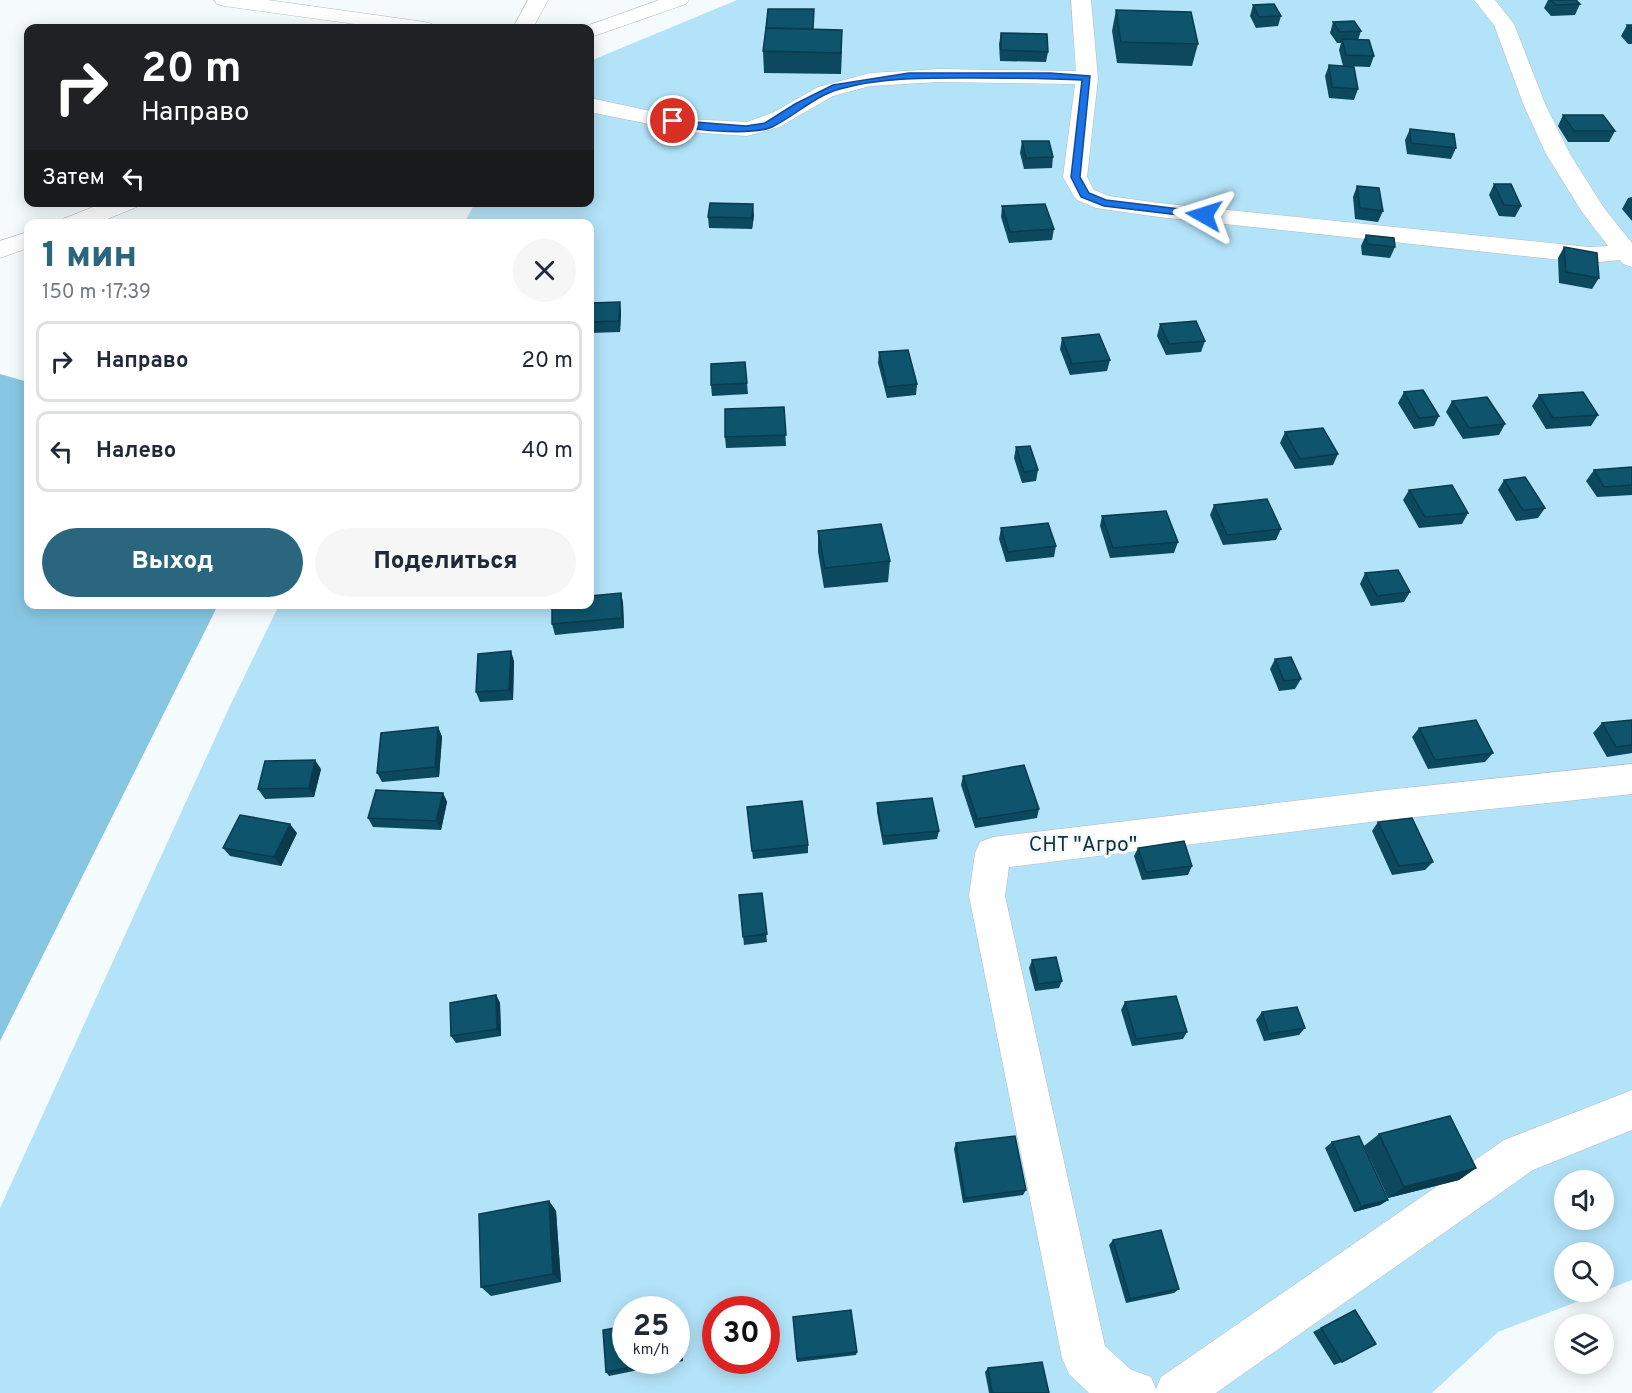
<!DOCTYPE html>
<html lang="ru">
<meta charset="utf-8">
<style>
:root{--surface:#fff;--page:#f6f6f7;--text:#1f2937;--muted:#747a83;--line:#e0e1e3;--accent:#2b667f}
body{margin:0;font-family:Overpass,sans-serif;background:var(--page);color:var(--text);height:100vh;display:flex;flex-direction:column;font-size:22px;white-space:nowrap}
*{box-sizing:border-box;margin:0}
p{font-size:20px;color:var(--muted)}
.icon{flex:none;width:33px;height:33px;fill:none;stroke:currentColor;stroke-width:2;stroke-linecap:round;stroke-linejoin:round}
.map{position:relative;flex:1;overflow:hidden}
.sheet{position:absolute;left:24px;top:219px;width:570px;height:390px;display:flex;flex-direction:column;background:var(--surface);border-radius:12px;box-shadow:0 3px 15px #0003}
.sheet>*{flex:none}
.hud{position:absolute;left:24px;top:24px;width:570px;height:183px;border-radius:12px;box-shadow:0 3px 15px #0003;background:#202124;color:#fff;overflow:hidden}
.controls{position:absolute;left:1554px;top:1170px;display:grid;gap:12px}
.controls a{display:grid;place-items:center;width:60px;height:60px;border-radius:50%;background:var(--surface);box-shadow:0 3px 15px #0003;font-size:30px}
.speed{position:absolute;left:612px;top:1296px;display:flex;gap:12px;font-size:30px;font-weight:700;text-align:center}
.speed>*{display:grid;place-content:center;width:78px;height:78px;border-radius:50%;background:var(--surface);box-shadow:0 3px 15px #0003;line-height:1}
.speed small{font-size:15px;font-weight:400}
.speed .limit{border:9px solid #d22;background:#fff;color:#111}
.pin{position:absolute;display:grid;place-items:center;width:51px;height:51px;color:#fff;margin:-26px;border:3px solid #fff;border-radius:50%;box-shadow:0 2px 6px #0007}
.me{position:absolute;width:66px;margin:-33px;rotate:276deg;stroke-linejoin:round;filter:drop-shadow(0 0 4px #0008)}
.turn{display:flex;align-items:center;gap:21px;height:126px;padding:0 18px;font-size:27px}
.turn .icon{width:78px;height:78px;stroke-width:2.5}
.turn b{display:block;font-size:42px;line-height:51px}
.then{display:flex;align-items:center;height:57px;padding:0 18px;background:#0003;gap:12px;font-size:22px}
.round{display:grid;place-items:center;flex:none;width:63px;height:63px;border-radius:32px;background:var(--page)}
.head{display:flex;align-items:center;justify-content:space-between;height:102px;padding:0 18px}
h1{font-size:36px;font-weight:800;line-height:45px;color:var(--accent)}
.primary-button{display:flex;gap:12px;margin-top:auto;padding:12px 18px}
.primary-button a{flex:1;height:69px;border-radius:36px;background:var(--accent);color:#fff;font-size:24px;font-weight:800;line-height:69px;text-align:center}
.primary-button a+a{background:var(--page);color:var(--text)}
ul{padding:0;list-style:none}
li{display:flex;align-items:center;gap:18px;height:81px;margin:0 12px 9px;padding:0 6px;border:3px solid var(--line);border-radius:12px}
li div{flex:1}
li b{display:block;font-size:22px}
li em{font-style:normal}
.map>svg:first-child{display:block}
.green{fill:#b3e3f9;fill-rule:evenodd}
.forest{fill:#88c7e4}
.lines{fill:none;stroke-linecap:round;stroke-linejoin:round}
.minor-casing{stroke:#b5babc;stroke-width:1}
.tertiary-casing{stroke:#b5babc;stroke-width:1}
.minor{fill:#fff;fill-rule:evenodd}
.tertiary{fill:#fff;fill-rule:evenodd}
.wall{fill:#0c485e}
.shaded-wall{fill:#0a3b4c}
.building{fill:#0e546d;stroke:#0a3b4c;stroke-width:1.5}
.route{fill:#1a73e8;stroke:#114b97;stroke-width:1.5}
.labels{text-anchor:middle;stroke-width:6;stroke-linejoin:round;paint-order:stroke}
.park-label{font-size:21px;fill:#14323e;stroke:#f5fafc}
</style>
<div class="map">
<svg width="1632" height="1393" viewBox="0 0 1632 1393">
<rect width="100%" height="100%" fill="#f5fafc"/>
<!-- green -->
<path class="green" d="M737,0H1632V1280L1604,1291V1252H1564V1292H1603L1498,1332L1432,1393H0V1208L228,710L279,605L590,604V224L464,223L475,203L590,202V61ZM1564,1180H1604V1220H1564ZM626,1310H676V1360H626ZM716,1310H766V1360H716Z"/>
<!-- forest -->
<path class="forest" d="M0,374L28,382V604L218,605L0,1041Z"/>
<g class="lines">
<defs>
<g id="minor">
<path d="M214,0H268L425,22L432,24L435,28H384L224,6L217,4Z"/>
<path d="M528,0H548L533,28H513Z"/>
<path d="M1071,0H1091L1098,78L1087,177L1094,190L1109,196L1159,203L1589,247L1608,246L1582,212L1546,154L1524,106L1494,25L1474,0H1495L1514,24L1546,106L1570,154L1604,208L1632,243V267L1623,264L1620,260L1589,263L1159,217L1096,208L1077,200L1073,195L1063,177L1075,84L939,82L870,86L833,96L779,127L747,136L688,132L590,112V98L688,119L747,122L774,112L818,87L870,73L939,69L1076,71Z"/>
<path d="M1632,764V794L1386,820L1009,867L1005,896L1105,1346L1130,1369L1151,1377L1156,1389L1161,1377L1504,1140L1632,1090V1130L1533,1170L1216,1393H1089L1069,1374L1062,1358L969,896L975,853L980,842L993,837L1386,790Z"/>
</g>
<g id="tertiary">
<path d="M659,0H689L686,4L597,35L590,37V28H581Z"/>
<path d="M106,202H141L137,207L95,224H60L63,219Z"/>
<path d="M28,232V248L0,258V241Z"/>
</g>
</defs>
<!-- minor casing -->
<use href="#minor" class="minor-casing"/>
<!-- tertiary casing -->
<use href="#tertiary" class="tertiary-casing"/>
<!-- minor -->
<use href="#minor" class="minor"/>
<!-- tertiary -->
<use href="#tertiary" class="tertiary"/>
</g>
<!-- wall -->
<g class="wall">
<path d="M1548,0H1576L1580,4L1575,15L1551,16L1544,8Z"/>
<path d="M1253,5L1281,16L1278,26L1256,28L1250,16Z"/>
<path d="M1116,10L1198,44L1192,66L1117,63L1112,31Z"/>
<path d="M1333,22L1361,31L1358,40L1374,56L1370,67L1343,66L1339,50L1341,43H1337L1330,33Z"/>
<path d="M1627,25H1632V44H1628L1621,36Z"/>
<path d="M813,29L842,51L841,74L764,73L763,51Z"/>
<path d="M1001,33L1048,52L1046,62L1000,61L999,44Z"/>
<path d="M1329,65L1358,89L1354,100L1329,98L1325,76Z"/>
<path d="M1563,115L1615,131L1609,142H1568L1558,126Z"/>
<path d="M1410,129L1456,148L1451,159L1407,154L1405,140Z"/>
<path d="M1022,141L1053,157L1052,168L1024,169L1020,153Z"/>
<path d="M1494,184L1521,206L1515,217L1499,216L1489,195Z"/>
<path d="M1357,186L1383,211L1378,222L1355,219L1353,197Z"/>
<path d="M1632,197V221L1622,209L1628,198Z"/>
<path d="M1002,206L1054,229L1052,240L1009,243L1001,217Z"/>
<path d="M754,215L752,229L709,228L708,217Z"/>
<path d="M1366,235L1395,247L1390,258L1362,255L1361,246Z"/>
<path d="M1564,247L1599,278L1592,289L1559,283L1558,258Z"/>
<path d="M620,302L621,313L620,332L590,333V303Z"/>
<path d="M1160,324L1205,341L1201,352L1166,355L1157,336Z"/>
<path d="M1062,338L1110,360L1107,371L1070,375L1060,349Z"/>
<path d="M879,352L917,384L916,395L887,398L878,363Z"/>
<path d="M745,362L748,394L712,396L711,385Z"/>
<path d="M1404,392L1439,416L1434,426L1414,429L1398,403Z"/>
<path d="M1539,395L1598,415L1591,426L1546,429L1532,406Z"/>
<path d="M1452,401L1505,424L1499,435L1463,439L1446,412Z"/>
<path d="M784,407L786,446L726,448L725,437Z"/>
<path d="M1285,432L1338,454L1333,465L1295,469L1280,443Z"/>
<path d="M1016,447L1038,470L1036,481L1022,483L1014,458Z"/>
<path d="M1632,467V495L1597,497L1586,481L1594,470Z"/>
<path d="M1504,480L1545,508L1538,518L1516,521L1498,490Z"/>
<path d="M1409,490L1468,513L1462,524L1419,528L1403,500Z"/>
<path d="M1214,505L1281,529L1276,540L1223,545L1210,515Z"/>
<path d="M1102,516L1178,542L1174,553L1110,558L1100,526Z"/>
<path d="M1001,528L1056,546L1054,557L1006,562L999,539Z"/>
<path d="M818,531L890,561L888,582L824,588L818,552Z"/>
<path d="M1365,573L1410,592L1404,602L1371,606L1360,584Z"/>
<path d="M621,593L623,603L624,628L555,635L552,624Z"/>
<path d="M1275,659L1301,679L1295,689L1279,691L1270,669Z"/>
<path d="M514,661L513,700L480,702L476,692Z"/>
<path d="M1632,720V753L1607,757L1593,733L1602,723Z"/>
<path d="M438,727L442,737L439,777L382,782L377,773Z"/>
<path d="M1419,728L1493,753L1485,762L1428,769L1412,737Z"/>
<path d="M321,769L314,797L265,799L258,789Z"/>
<path d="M963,776L1039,809L1037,818L975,828L961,785Z"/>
<path d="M443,793L447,802L441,830L373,827L368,818Z"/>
<path d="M877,803L939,831L937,839L883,845L877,812Z"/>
<path d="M747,807L808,845V853L753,859Z"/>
<path d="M1378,822L1433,862L1425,870L1392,875L1372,831Z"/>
<path d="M297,833L281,866L230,856L223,848Z"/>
<path d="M1138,848L1192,866L1188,875L1142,880L1134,856Z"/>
<path d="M762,893L767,942L744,945L739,895Z"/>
<path d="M1032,960L1062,981L1059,988L1035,991L1029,968Z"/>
<path d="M496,995L500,1003L501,1036L456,1043L451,1036Z"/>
<path d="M1125,1002L1187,1032L1183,1039L1132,1046L1121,1010Z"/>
<path d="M1262,1012L1305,1028L1299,1035L1264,1041L1256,1020Z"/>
<path d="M1379,1134L1476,1168L1459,1180L1388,1198L1364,1146Z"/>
<path d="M1332,1142L1388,1200L1380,1205L1354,1212L1325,1148Z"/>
<path d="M956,1143L1026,1190L1023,1195L963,1203L954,1149Z"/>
<path d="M549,1201L556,1211L561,1282L491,1296L481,1287Z"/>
<path d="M1113,1240L1179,1289L1174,1293L1126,1303L1109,1245Z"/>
<path d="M1355,1310L1342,1362L1334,1365L1313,1332Z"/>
<path d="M677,1317L679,1321L683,1361L609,1376L606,1372L626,1360H676Z"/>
<path d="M793,1317L857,1352L856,1355L797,1362Z"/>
<path d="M988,1368L1049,1393H989L985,1372Z"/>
</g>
<!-- shaded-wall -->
<g class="shaded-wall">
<path d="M753,204L754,215L752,229V218Z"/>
<path d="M620,302L621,313L620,332L619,321Z"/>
<path d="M621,593L623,603L624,628L622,618Z"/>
<path d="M511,651L514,661L513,700L509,690Z"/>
<path d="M438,727L442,737L439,777L435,767Z"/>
<path d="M315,760L321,769L314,797L309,788Z"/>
<path d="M443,793L447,802L441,830L436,821Z"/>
<path d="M290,824L297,833L281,866L274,857Z"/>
<path d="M496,995L500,1003L501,1036L497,1029Z"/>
<path d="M1476,1168L1459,1180L1388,1198L1404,1187Z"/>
<path d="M1388,1200L1380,1205L1354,1212L1361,1206Z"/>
<path d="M549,1201L556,1211L561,1282L553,1274Z"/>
<path d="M677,1317L679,1321L683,1361L681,1358Z"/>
</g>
<!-- building -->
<g class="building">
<path d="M1551,0H1576L1580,4L1556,5Z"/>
<path d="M1274,4L1281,16L1259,17L1253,5Z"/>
<path d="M768,9H814L813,29L766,28Z"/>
<path d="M1116,10L1191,12L1198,44L1121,42Z"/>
<path d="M1354,21L1361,31L1340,32L1333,22Z"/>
<path d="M1627,25H1632V31Z"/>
<path d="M766,28L842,30L841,53L763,51Z"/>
<path d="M1001,33L1047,34L1048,52L1001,50Z"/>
<path d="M1342,39L1369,40L1374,56L1346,55Z"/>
<path d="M1329,65L1354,67L1358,89L1332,87Z"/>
<path d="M1563,115H1603L1615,131H1574Z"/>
<path d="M1410,129L1454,134L1456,148L1411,143Z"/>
<path d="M1022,141H1049L1053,157L1026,158Z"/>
<path d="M1494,184H1511L1521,206L1504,205Z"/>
<path d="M1357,186L1379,188L1383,211L1360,208Z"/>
<path d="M710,203L753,204L752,218L708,217Z"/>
<path d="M1045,204L1054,229L1010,232L1002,206Z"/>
<path d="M1366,235L1394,238L1395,247L1367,244Z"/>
<path d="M1564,247L1597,253L1599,278L1566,272Z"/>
<path d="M620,302L619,321L590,322V303Z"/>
<path d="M1196,321L1205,341L1169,344L1160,324Z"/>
<path d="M1099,334L1110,360L1072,364L1062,338Z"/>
<path d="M908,350L917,384L887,387L879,352Z"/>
<path d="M745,362L747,383L711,385V364Z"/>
<path d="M1423,390L1439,416L1419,418L1404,392Z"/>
<path d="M1583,392L1598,415L1553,418L1539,395Z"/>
<path d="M1487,397L1505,424L1469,428L1452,401Z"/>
<path d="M784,407L786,435L725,437V409Z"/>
<path d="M1323,428L1338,454L1300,459L1285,432Z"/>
<path d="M1030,446L1038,470L1024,472L1016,447Z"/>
<path d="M1632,467V485L1604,487L1594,470Z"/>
<path d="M1525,477L1545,508L1523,510L1504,480Z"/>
<path d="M1452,485L1468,513L1425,517L1409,490Z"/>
<path d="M1267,499L1281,529L1227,535L1214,505Z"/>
<path d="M1166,511L1178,542L1113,548L1102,516Z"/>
<path d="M1048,523L1056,546L1008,552L1001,528Z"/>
<path d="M881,524L890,561L825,568L818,531Z"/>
<path d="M1398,570L1410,592L1377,596L1365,573Z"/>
<path d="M621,593L622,618L552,624V604H590V596Z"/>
<path d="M511,651L509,690L476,692L478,654Z"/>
<path d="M1291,657L1301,679L1284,681L1275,659Z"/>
<path d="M1476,720L1493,753L1435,760L1419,728Z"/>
<path d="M1632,720V745L1616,747L1602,723Z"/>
<path d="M438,727L435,767L377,773L381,733Z"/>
<path d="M315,760L309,788L258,789L265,761Z"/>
<path d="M1024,765L1039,809L977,819L963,776Z"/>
<path d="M376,790L443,793L436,821L368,818Z"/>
<path d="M932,798L939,831L883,836L877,803Z"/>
<path d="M802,801L808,845L752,851L747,807Z"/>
<path d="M240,815L290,824L274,857L223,848Z"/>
<path d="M1412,818L1433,862L1399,866L1378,822Z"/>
<path d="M1184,841L1192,866L1146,872L1138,848Z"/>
<path d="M762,893L767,934L743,937L739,895Z"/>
<path d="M1056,957L1062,981L1038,984L1032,960Z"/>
<path d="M496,995L497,1029L451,1036L450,1003Z"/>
<path d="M1176,996L1187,1032L1136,1039L1125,1002Z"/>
<path d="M1297,1007L1305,1028L1269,1034L1262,1012Z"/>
<path d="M1450,1116L1476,1168L1404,1187L1379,1134Z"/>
<path d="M1015,1136L1026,1190L965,1198L956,1143Z"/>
<path d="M1359,1136L1388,1200L1361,1206L1332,1142Z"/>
<path d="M549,1201L553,1274L481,1287L479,1214Z"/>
<path d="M1161,1230L1179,1289L1130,1299L1113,1240Z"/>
<path d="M851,1310L857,1352L797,1359L793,1317Z"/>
<path d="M1355,1310L1376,1344L1342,1362L1321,1328Z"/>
<path d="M677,1317L681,1358L676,1359V1317Z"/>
<path d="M626,1326V1360H667L606,1372L603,1330Z"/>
<path d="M1042,1362L1049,1393H992L988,1368Z"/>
</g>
<!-- route -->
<path class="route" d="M909,73H1050L1090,76L1080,177L1089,193L1106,200L1204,212L1209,215L1204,218L1104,206L1081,197L1071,177L1082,80C1045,78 1009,78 972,78C928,78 883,77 840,89C814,96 795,116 772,127C755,135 683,132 668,121L673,118L694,122L746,126L765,123L795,104L833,85Z"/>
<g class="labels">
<!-- park labels -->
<g class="park-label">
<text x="1083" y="851">СНТ "Агро"</text>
</g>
</g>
</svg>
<div class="controls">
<a><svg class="icon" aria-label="sound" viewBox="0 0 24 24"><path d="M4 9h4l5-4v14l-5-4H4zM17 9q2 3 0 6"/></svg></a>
<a><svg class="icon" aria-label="search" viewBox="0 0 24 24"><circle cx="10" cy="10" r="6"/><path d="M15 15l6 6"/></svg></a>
<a><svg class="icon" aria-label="layers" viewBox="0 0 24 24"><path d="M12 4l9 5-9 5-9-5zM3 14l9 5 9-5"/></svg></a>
</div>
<div class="speed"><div>25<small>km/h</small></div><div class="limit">30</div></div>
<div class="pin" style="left:673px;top:121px;background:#d93025"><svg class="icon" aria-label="arrive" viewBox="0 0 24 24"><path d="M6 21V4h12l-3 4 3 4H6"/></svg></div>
<svg class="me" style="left:1204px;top:215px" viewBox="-20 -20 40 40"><path d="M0-17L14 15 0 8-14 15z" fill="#1a73e8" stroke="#fff" stroke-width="4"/></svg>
<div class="hud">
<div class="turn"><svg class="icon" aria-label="right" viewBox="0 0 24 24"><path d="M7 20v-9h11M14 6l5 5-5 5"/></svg><div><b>20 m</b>Направо</div></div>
<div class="then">Затем<svg class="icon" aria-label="left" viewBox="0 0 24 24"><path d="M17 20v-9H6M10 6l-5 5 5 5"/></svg></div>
</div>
<section class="sheet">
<div class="head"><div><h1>1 мин</h1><p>150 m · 17:39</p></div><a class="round"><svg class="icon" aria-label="close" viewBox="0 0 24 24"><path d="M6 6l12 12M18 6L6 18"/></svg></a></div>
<ul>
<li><svg class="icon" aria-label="right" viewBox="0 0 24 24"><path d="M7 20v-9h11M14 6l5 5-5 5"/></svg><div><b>Направо</b></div><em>20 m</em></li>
<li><svg class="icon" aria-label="left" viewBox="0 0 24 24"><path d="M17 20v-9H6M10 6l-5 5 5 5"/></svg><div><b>Налево</b></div><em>40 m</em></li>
</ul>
<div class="primary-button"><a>Выход</a><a>Поделиться</a></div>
</section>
</div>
